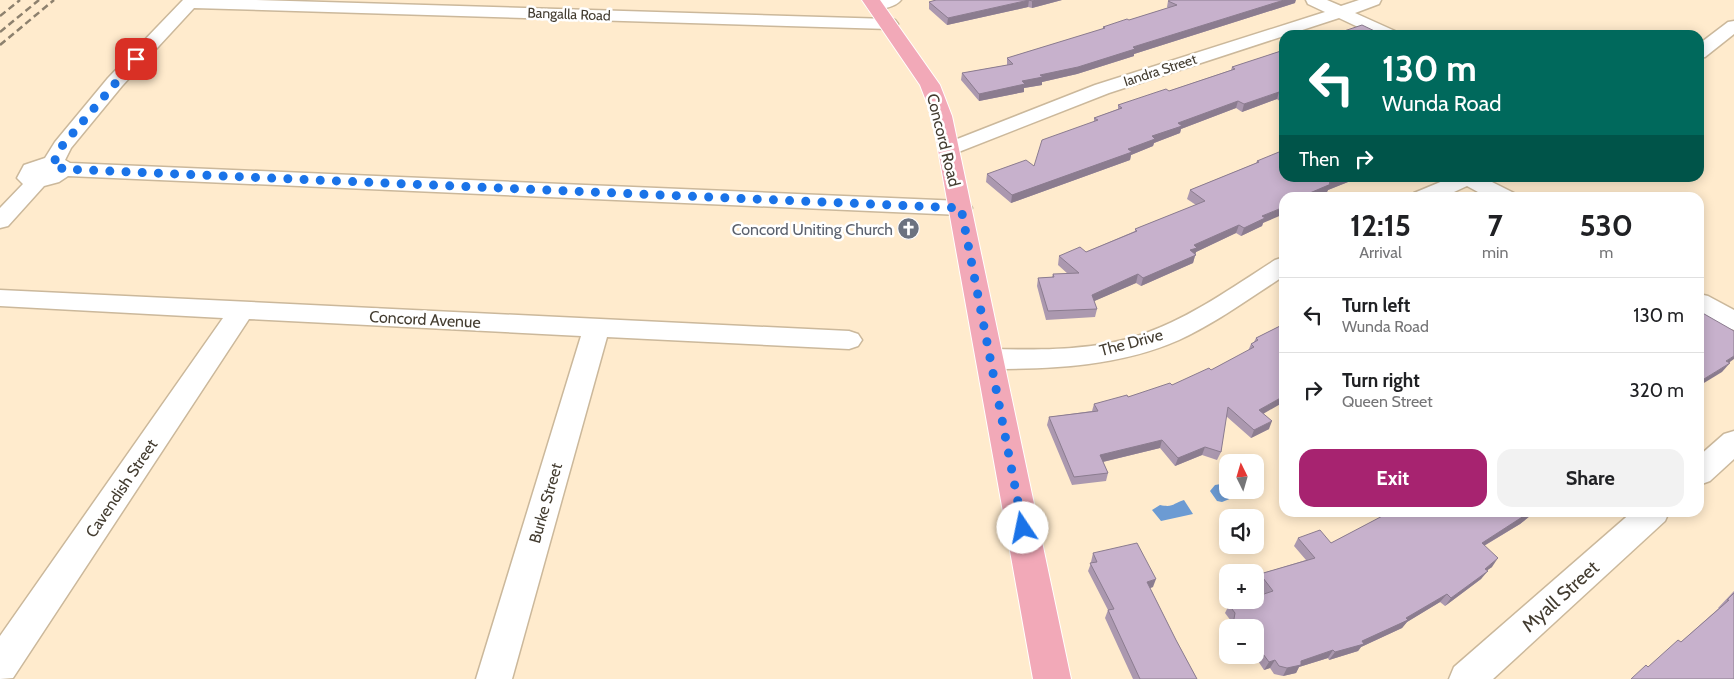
<!DOCTYPE html>
<meta charset="utf-8">
<style>
:root{--surface:#fff;--page:#f2f2f2;--text:#202124;--muted:#757577;--line:#e0e0e0;--accent:#a72370}
body{margin:0;font-family:Cabin,sans-serif;background:var(--page);color:var(--text);height:100vh;display:flex;flex-direction:column;font-size:19px;white-space:nowrap}
*{box-sizing:border-box;margin:0}
p{font-size:16px;color:var(--muted)}
.icon{flex:none;width:28px;height:28px;fill:none;stroke:currentColor;stroke-width:2;stroke-linecap:round;stroke-linejoin:round}
.map{position:relative;flex:1;overflow:hidden}
.drawer{position:absolute;left:1279px;top:192px;width:425px;height:325px;display:flex;flex-direction:column;background:var(--surface);border-radius:15px;box-shadow:0 2px 12px #0003}
.drawer>*{flex:none}
.banner{position:absolute;left:1279px;top:30px;width:425px;height:152px;border-radius:15px;box-shadow:0 2px 12px #0003;background:#00695c;color:#fff;overflow:hidden}
.needle{width:32px;rotate:355deg}
.controls{position:absolute;left:1219px;top:454px;display:grid;gap:10px}
.controls a{display:grid;place-items:center;width:45px;height:45px;border-radius:10px;background:var(--surface);box-shadow:0 2px 12px #0003;font-size:25px}
.pin{position:absolute;display:grid;place-items:center;width:42px;height:42px;color:#fff;margin:-21px;border-radius:10px;box-shadow:0 2px 8px #0006}
.me{position:absolute;width:55px;margin:-28px;rotate:349deg;stroke-linejoin:round;filter:drop-shadow(0 0 4px #0008)}
.turn{display:flex;align-items:center;gap:18px;height:105px;padding:0 20px;font-size:22px}
.turn .icon{width:65px;height:65px;stroke-width:2.5}
.turn b{display:block;font-size:35px;line-height:42px}
.then{display:flex;align-items:center;height:48px;padding:0 20px;background:#0003;gap:10px;font-size:19px}
.eta{display:flex;justify-content:space-evenly;align-items:center;height:85px;text-align:center}
.eta b{font-size:30px;font-weight:700;line-height:35px}
.action{display:flex;gap:10px;margin-top:auto;padding:10px 20px}
.action a{flex:1;height:58px;border-radius:15px;background:var(--accent);color:#fff;font-size:20px;font-weight:700;line-height:58px;text-align:center}
.action a+a{background:var(--page);color:var(--text)}
ul{padding:0;list-style:none}
li{display:flex;align-items:center;gap:15px;height:75px;padding:0 20px;border-top:1px solid var(--line)}
li div{flex:1}
li b{display:block;font-size:19px}
li em{font-style:normal}
.map>svg:first-child{display:block}
.water{fill:#6c9bd3}
.lines{fill:none;stroke-linecap:round;stroke-linejoin:round}
.minor-casing{stroke:#cbb89b;stroke-width:3}
.primary-casing{stroke:#fff;stroke-width:2}
.minor{fill:#fff;fill-rule:evenodd}
.primary{fill:#f2a9b8;fill-rule:evenodd}
.rail{stroke:#8d816e;stroke-width:2.5;stroke-dasharray:7 4;stroke-linecap:butt}
.wall{fill:#ab98af}
.shaded-wall{fill:#8b7c8f}
.building{fill:#c7b1cc;stroke:#8b7c8f}
.route{stroke:#1a73e8;stroke-width:9;stroke-dasharray:0 16.2}
.labels{text-anchor:middle;stroke-width:5;stroke-linejoin:round;paint-order:stroke}
.far-street-label{font-size:14px;fill:#433c30;stroke:#fff}
.street-label{font-size:16px;fill:#433c30;stroke:#fff}
.worship-label{font-size:16px;fill:#5b616d;stroke:#fff;text-anchor:end}
.near-street-label{font-size:19px;fill:#433c30;stroke:#fff}
</style>
<div class="map">
<svg width="1734" height="679" viewBox="0 0 1734 679">
<rect width="100%" height="100%" fill="#ffebcd"/>
<!-- water -->
<g class="water">
<path d="M1227,483L1228,490H1245V493L1222,502L1217,501L1210,491L1215,485Z"/>
<path d="M1184,500L1193,514L1161,521L1152,510L1160,505C1174,508 1173,503 1184,500Z"/>
</g>
<g class="lines">
<defs>
<g id="minor">
<path d="M183,0H256L889,19L895,20L898,24L895,28L889,29L194,8L122,86L71,148L65,160L70,163L961,201L969,203L972,208L969,213L961,215L68,176L59,182L44,186L8,226L0,228V208L23,184L17,178L24,165L45,158L55,142L108,78Z"/>
<path d="M874,0H901C896,7 878,11 869,9L867,5L869,1Z"/>
<path d="M1306,0H1327L1341,6L1359,0H1381L1379,4L1355,13L1395,31L1398,35H1375L1339,18L1109,93L956,153L949,155L942,153L939,149L942,145L1095,85L1325,12L1308,4Z"/>
<path d="M1734,21V34L1705,57L1699,58V44L1728,22Z"/>
<path d="M1450,178H1484L1514,193L1517,198H1489L1467,186L1441,198H1411L1414,193Z"/>
<path d="M1284,257V276C1250,298 1216,323 1179,340C1120,366 1054,369 991,369L982,366L978,359L982,352L991,349C1041,350 1098,351 1146,333C1193,316 1234,286 1275,260Z"/>
<path d="M0,290L849,331L858,334L862,340L858,346L849,349L607,337L512,679H476L581,336L249,319L13,678L0,679V636L223,318L0,306Z"/>
<path d="M1699,294L1708,296L1734,310V330L1725,327L1699,313Z"/>
<path d="M1734,431V459L1710,481L1699,485V456L1724,434Z"/>
<path d="M1632,512H1669L1665,521L1493,679H1449L1454,667Z"/>
</g>
<path id="primary" d="M862,0H880L940,85L952,116L1071,679H1033L932,116L920,85Z"/>
</defs>
<!-- minor casing -->
<use href="#minor" class="minor-casing"/>
<!-- primary casing -->
<use href="#primary" class="primary-casing"/>
<!-- minor -->
<use href="#minor" class="minor"/>
<!-- primary -->
<use href="#primary" class="primary"/>
<!-- rail -->
<g class="rail">
<path d="M0,16L20,0"/>
<path d="M0,32L39,0"/>
<path d="M0,45L54,0"/>
</g>
</g>
<!-- wall -->
<g class="wall">
<path d="M936,0H1062L1032,8L1028,7L947,25L929,9V2Z"/>
<path d="M1168,1L1295,3L1134,54V56L1077,74L1042,82V85L1024,88V92L979,101L961,80L962,73L1007,65V58L1103,29V27L1129,20L1168,8L1167,7Z"/>
<path d="M1284,50V102L1282,103L1277,99L1242,112L1236,108L1181,129L1180,133L1154,143L1153,146L1131,155L1130,160L1011,203L986,182L987,174L1034,166L1094,122V118L1118,109V105L1169,91L1231,70L1232,67Z"/>
<path d="M1257,161L1284,178H1358L1328,190L1327,192L1284,198L1263,223L1262,226L1241,236L1236,233L1196,252L1193,263L1141,286L1136,283L1094,301L1097,309L1095,317L1046,320L1037,286L1038,278L1052,277L1053,274H1068L1058,265L1059,256L1086,252L1135,231V229L1196,205L1187,199L1190,190L1256,163Z"/>
<path d="M1284,324L1264,414L1269,429L1251,438L1226,416L1221,452L1217,460L1202,455L1175,466L1160,448L1103,462L1108,473L1106,481L1072,485L1047,425L1049,417L1092,411L1094,404L1128,397L1172,385L1211,370L1248,351L1251,344L1254,342L1256,338Z"/>
<path d="M1385,512H1535L1520,524L1484,546L1492,567L1487,570L1481,579L1445,606L1440,602L1407,622L1402,628L1361,647L1358,651L1329,660L1328,658L1299,667L1296,673L1283,676L1274,674L1270,668L1264,670L1254,655H1255V628H1230V626L1231,621L1225,613L1229,605L1265,594L1256,582L1260,574L1306,560L1294,546L1298,538L1331,543L1383,516Z"/>
<path d="M1093,553L1153,587L1150,588L1176,640L1197,679H1133L1105,618L1108,610L1088,571L1091,563V562Z"/>
<path d="M1734,591V679L1648,667L1681,642L1719,608H1718Z"/>
</g>
<!-- shaded-wall -->
<g class="shaded-wall">
<path d="M1029,0L1028,7L947,25L948,18Z"/>
<path d="M1037,0H1062L1032,8V1Z"/>
<path d="M1284,0H1296L1295,3L1134,54V56L1077,74L1042,82V85L1024,88V92L979,101V94L1133,47Z"/>
<path d="M1279,92L1277,99L1242,112L1244,104Z"/>
<path d="M1238,101L1236,108L1181,129L1180,133L1154,143L1153,146L1131,155L1130,160L1011,203L1012,195L1152,136L1178,123Z"/>
<path d="M1341,178H1358L1328,190L1327,192L1314,198H1298L1329,183Z"/>
<path d="M1284,207V214L1263,223L1262,226L1241,236L1244,228L1262,216Z"/>
<path d="M1239,225L1236,233L1196,252L1193,263L1141,286L1143,278L1190,250L1194,245Z"/>
<path d="M1138,274L1136,283L1090,303L1092,295Z"/>
<path d="M1734,356V359L1719,370L1726,361Z"/>
<path d="M1730,363L1722,372L1699,386V382Z"/>
<path d="M1284,396V402L1256,418L1259,410Z"/>
<path d="M1272,421L1269,429L1251,438L1254,430Z"/>
<path d="M1162,440L1160,448L1098,463L1100,455Z"/>
<path d="M1205,447L1202,455L1175,466L1178,458Z"/>
<path d="M1530,512H1535L1520,524L1475,551L1482,543Z"/>
<path d="M1498,558L1492,567L1478,577L1485,569Z"/>
<path d="M1488,571L1481,579L1445,606L1451,598Z"/>
<path d="M1156,579L1153,587L1144,590L1147,582Z"/>
<path d="M1447,594L1440,602L1407,622L1402,628L1361,647L1358,651L1329,660L1335,652L1362,641L1406,618Z"/>
<path d="M1333,650L1328,658L1299,667L1296,673L1283,676L1287,668L1301,661Z"/>
<path d="M1275,660L1270,668L1264,670L1269,662Z"/>
</g>
<!-- building -->
<g class="building">
<path d="M936,0H1037L1032,1L1029,0L948,18L929,2Z"/>
<path d="M1170,0H1284L1133,47L1135,49L1078,67L1040,75L1043,77L1022,81L1025,84L979,94L962,73L1013,64L1007,58L1105,28L1103,27L1127,19L1129,20L1177,5L1168,1Z"/>
<path d="M1362,25L1383,35H1332Z"/>
<path d="M1284,50V94L1279,92L1244,104L1238,101L1178,123L1182,126L1152,136L1155,139L1128,149L1132,152L1012,195L987,174L1026,160L1034,166L1042,140L1098,120L1094,118L1122,108L1118,105L1166,89L1169,91L1235,69L1232,67Z"/>
<path d="M1279,152L1284,154V178H1341L1329,183L1331,184L1298,198H1284V207L1262,216L1265,218L1244,228L1239,225L1194,245L1197,248L1190,250L1196,255L1143,278L1138,274L1092,295L1097,309L1048,311L1038,278L1054,277L1053,274L1079,273L1059,256L1080,247L1086,252L1137,231L1135,229L1205,201L1190,190L1259,162L1257,161Z"/>
<path d="M1699,311L1734,331V356L1726,361L1730,363L1699,382Z"/>
<path d="M1284,324V396L1259,410L1272,421L1254,430L1228,407L1221,452L1205,447L1178,458L1162,440L1100,455L1108,473L1074,477L1049,417L1098,411L1094,404L1127,395L1128,397L1170,383L1172,385L1209,368L1211,370L1254,347L1251,344L1258,340L1256,338Z"/>
<path d="M1390,512H1530L1482,543L1498,558L1485,569L1488,571L1451,598L1447,594L1406,618L1408,620L1362,641L1364,644L1335,652L1333,650L1301,661V665L1287,668L1279,666L1275,660L1269,662L1255,643V628H1240L1234,619L1235,613L1229,605L1244,600H1255V597L1273,591L1260,574L1315,558L1298,538L1320,530L1331,543Z"/>
<path d="M1137,543L1156,579L1147,582L1176,640L1197,679H1140L1108,610L1114,609L1090,563L1097,562L1093,553Z"/>
<path d="M1734,593V679H1631L1646,665L1648,667L1678,640L1681,642L1729,600H1727Z"/>
</g>
<g class="lines">
<!-- route -->
<path class="route" d="M136,59L62,146L53,164L61,165L62,169L961,208L1023,528"/>
</g>
<!-- icons -->
<defs>
<symbol id="church-disc" viewBox="-11 -11 22 22"><circle r="9.5" fill="#6b7280" stroke="#fff"/><path d="M-1.2-6h2.4v3.5h3.3v2.4h-3.3V6h-2.4V-.1h-3.3v-2.4h3.3Z" fill="#fff"/></symbol>
</defs>
<g fill-rule="evenodd">
<use href="#church-disc" x="896" y="216" width="25" height="25"/>
</g>
<g class="labels">
<!-- far-street labels -->
<g class="far-street-label">
<text transform="translate(569 14) rotate(2)" y="5">Bangalla Road</text>
<text transform="translate(1160 70) rotate(-18)" y="5">Iandra Street</text>
</g>
<!-- street labels -->
<g class="street-label">
<text transform="translate(944 140) rotate(76)" y="6">Concord Road</text>
<text transform="translate(425 319) rotate(3)" y="6">Concord Avenue</text>
<text transform="translate(1131 342) rotate(-15)" y="6">The Drive</text>
<text transform="translate(121 488) rotate(-56)" y="6">Cavendish Street</text>
<text transform="translate(545 503) rotate(-74)" y="6">Burke Street</text>
</g>
<!-- worship labels -->
<g class="worship-label">
<text x="893" y="235">Concord Uniting Church</text>
</g>
<!-- near-street labels -->
<g class="near-street-label">
<text transform="translate(1560 596) rotate(-42)" y="7">Myall Street</text>
</g>
</g>
</svg>
<div class="controls">
<a><svg class="needle" viewBox="-14 -14 28 28"><path d="M0-13l5 13h-10z" fill="#e53935"/><path d="M0 13l5-13h-10z" fill="#757577"/></svg></a>
<a><svg class="icon" aria-label="sound" viewBox="0 0 24 24"><path d="M4 9h4l5-4v14l-5-4H4zM17 9q2 3 0 6"/></svg></a>
<a>+</a>
<a>−</a>
</div>
<div class="pin" style="left:136px;top:59px;background:#d93025"><svg class="icon" aria-label="arrive" viewBox="0 0 24 24"><path d="M6 21V4h12l-3 4 3 4H6"/></svg></div>
<svg class="me" style="left:1023px;top:528px" viewBox="-20 -20 40 40"><circle r="19" fill="#fff"/><path d="M0-13L10 11 0 6-10 11z" fill="#1a73e8"/></svg>
<div class="banner">
<div class="turn"><svg class="icon" aria-label="left" viewBox="0 0 24 24"><path d="M17 20v-9H6M10 6l-5 5 5 5"/></svg><div><b>130 m</b>Wunda Road</div></div>
<div class="then">Then<svg class="icon" aria-label="right" viewBox="0 0 24 24"><path d="M7 20v-9h11M14 6l5 5-5 5"/></svg></div>
</div>
<section class="drawer">
<div class="eta">
<div><b>12:15</b><p>Arrival</p></div>
<div><b>7</b><p>min</p></div>
<div><b>530</b><p>m</p></div>
</div>
<ul>
<li><svg class="icon" aria-label="left" viewBox="0 0 24 24"><path d="M17 20v-9H6M10 6l-5 5 5 5"/></svg><div><b>Turn left</b><p>Wunda Road</p></div><em>130 m</em></li>
<li><svg class="icon" aria-label="right" viewBox="0 0 24 24"><path d="M7 20v-9h11M14 6l5 5-5 5"/></svg><div><b>Turn right</b><p>Queen Street</p></div><em>320 m</em></li>
</ul>
<div class="action"><a>Exit</a><a>Share</a></div>
</section>
</div>
